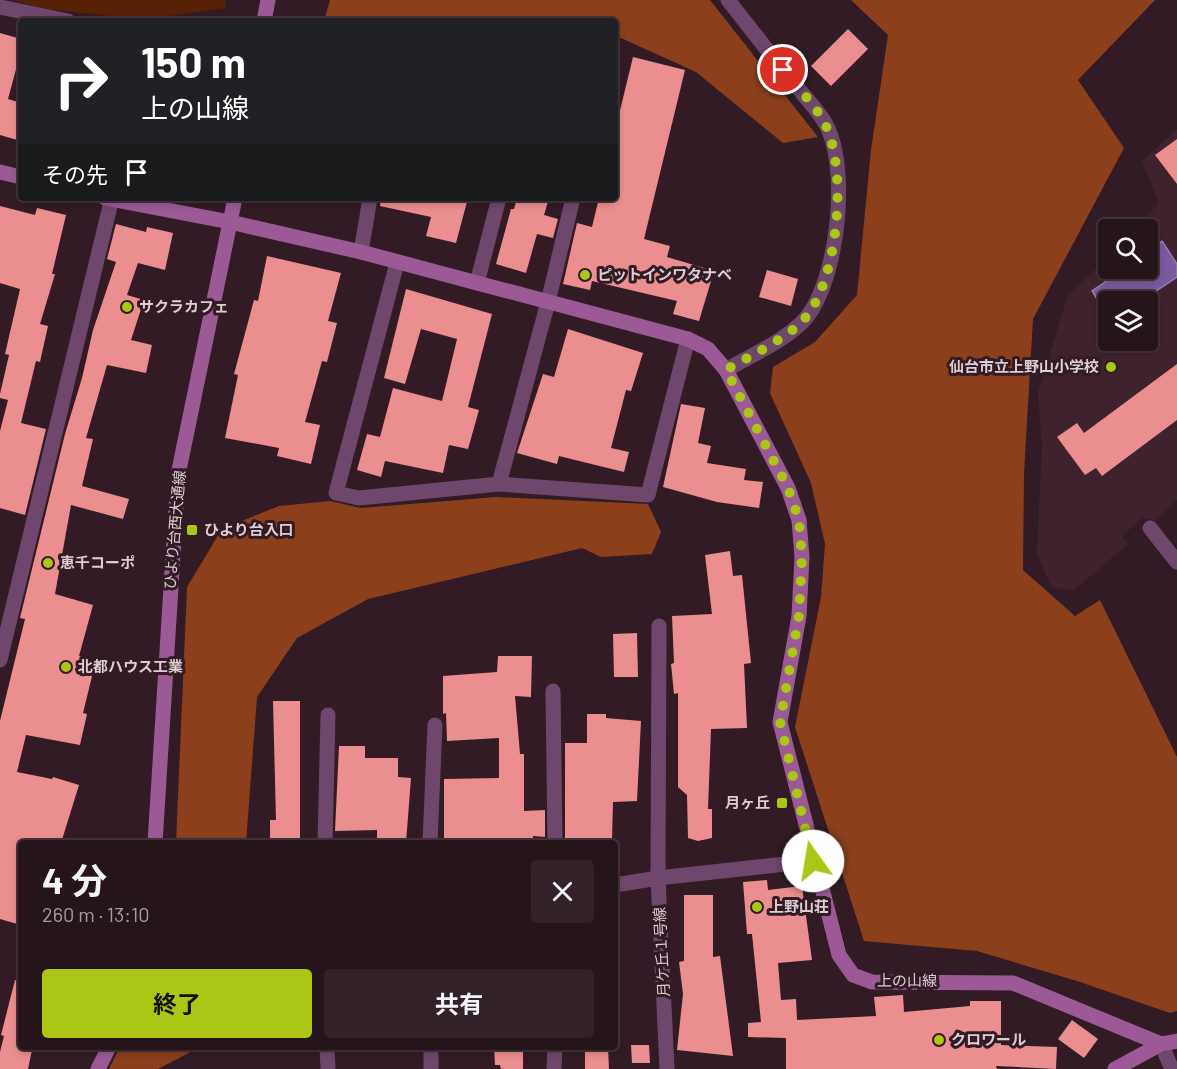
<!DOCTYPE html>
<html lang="ja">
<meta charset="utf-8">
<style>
:root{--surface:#26141b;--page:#322128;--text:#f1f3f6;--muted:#a49ea3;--line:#42333a;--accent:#abc615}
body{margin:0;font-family:Barlow,"Noto Sans JP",sans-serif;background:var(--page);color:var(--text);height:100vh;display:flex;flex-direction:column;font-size:22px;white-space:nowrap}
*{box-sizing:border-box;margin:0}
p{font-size:20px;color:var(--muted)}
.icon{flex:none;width:33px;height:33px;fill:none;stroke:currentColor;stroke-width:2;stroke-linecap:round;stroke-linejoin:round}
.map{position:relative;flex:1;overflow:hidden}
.sheet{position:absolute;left:18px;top:840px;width:600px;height:210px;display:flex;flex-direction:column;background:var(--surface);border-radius:6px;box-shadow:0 3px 9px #0003,0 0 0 2px var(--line)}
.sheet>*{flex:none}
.top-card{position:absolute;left:18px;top:18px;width:600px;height:183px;border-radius:6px;box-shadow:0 3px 9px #0003,0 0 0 2px var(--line);background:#202124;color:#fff;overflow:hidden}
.buttons{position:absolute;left:1098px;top:219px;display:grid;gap:12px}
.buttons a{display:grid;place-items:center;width:60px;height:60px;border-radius:6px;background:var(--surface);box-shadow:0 3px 9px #0003,0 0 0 2px var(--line);font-size:30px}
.pin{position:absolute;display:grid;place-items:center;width:51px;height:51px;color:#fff;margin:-26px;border:3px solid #fff;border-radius:50%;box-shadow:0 2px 6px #0007}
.me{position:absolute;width:66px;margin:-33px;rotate:347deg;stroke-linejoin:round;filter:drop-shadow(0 0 4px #0008)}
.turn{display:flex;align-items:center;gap:21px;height:126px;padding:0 24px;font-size:27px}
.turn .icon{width:78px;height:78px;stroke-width:2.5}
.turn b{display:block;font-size:42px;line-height:51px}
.then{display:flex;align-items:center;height:57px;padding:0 24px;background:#0003;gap:12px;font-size:22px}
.round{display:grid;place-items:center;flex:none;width:63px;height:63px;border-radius:6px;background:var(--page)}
.summary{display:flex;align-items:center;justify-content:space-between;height:102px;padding:0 24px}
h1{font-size:36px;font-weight:700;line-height:45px}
.cta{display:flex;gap:12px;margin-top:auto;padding:12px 24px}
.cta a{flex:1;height:69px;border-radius:6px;background:var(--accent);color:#111;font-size:24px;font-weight:700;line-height:69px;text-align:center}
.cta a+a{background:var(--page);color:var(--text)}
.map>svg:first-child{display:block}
.built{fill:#3f222d;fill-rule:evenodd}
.green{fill:#562104}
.forest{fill:#8b401b}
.water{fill:#7a599f;stroke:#987caf;stroke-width:1.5}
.building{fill:#eb8e8f}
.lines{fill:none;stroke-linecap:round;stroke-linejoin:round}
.street{stroke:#70476c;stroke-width:15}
.secondary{stroke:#9b5a96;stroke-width:15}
.route{stroke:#abc615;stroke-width:10;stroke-dasharray:0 18}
.poi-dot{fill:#abc615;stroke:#321b24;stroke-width:2}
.labels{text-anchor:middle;stroke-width:6;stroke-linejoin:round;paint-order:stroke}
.poi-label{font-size:15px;font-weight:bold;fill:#decdd3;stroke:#321b24;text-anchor:start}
.street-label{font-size:15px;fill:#decdd3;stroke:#321b24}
</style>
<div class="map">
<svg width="1177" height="1069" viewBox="0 0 1177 1069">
<rect width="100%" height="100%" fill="#321b24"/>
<!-- built -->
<path class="built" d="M1177,129V500L1155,520L1142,518L1122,536L1128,544L1073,591L1051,587L1037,553L1042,446L1038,393L1067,297L1108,257V268H1148V230L1135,229L1159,203L1142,161ZM1108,302H1148V340H1108Z"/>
<!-- green -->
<path class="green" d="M13,0H226L225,8L142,20L41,8Z"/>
<!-- forest -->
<g class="forest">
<path d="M330,0H710L818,137L783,143L696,72L621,38H615V21H324Z"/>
<path d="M851,0H1155L1078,80L1124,148L1033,319L1024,473L1023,570L1075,616L1100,600L1177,757V1011L1170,1013L1077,981L977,951L864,941L795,727L821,597L825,544L811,483L770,393L773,367L815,342L857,295L871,150L888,35Z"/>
<path d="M496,497L648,504L661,532L652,554L601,557L582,548L368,599L297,638L257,697L246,843H176L187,587L222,529L279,506L330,501L361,508Z"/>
<path d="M120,1047H200L158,1069H109Z"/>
</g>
<!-- water -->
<path class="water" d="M1162,241L1177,264V277L1141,301L1108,302V316L1092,291L1124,269L1148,268V252Z"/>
<!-- building -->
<g class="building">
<path d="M848,29L868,49L831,86L811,66Z"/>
<path d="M0,33L21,39V51L8,99L21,103V141L0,135Z"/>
<path d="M633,57L685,70L644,239L670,246L667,257L714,271L699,321L673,314L677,301L592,281L590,290L563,284L577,223L592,227L599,198H615V131Z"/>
<path d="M1177,139V184L1155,155Z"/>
<path d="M381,198H468L456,243L426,236L431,217L380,206Z"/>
<path d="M517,198H549L544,215L558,219L553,238L537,234L526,273L496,264L511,209H514Z"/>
<path d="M0,206L35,215L37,208L66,215L52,274H55L40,324L48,326L40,362L36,361L21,423L46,429L25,515L0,508V431L8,400L0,398V394L9,355L5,354L20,289L0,283Z"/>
<path d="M116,224L146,232L147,227L173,233L165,270L138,263L127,295L144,300L131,340L152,345L146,373L107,365L86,438L93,439L82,486L129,499L123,519L71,505L55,594L93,605L79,656L96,660L83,713L87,714L80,745L26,735L17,772L52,779L53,777L79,785L61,843H21V925L0,919V721L25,619L20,618L65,434L82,378L93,330L116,262L107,259Z"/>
<path d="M267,256L341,273L328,321L337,323L327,362L322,361L305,422L320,425L311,464L277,456L279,448L225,438L238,375L234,374L254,300L258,301Z"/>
<path d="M767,270L798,279L791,306L759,297Z"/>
<path d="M406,289L492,314L468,407L479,410L468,449L449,445L443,473L385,461L381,477L357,470L367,434L380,437L393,388L442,401L457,339L421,329L405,384L384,378Z"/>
<path d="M568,329L643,353L631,391L626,390L611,448L629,452L624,472L559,456L557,464L517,453L543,374L554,377Z"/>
<path d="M1177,364V420L1102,476L1096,468L1085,475L1057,437L1077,423L1084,433Z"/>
<path d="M681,404L705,408L698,443L711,446L707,463L746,469L744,480L763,482L759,508L717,502L663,487Z"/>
<path d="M730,551L733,576L742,575L751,663L744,664L747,728L711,729L708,809H712V838L698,841L688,838L687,795L678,787V693L674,694L671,664L674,663L672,616L712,614L705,555Z"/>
<path d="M637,633L638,677H614L613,634Z"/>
<path d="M498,656H532L531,697L515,696L520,754H524V811L545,810V837L533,836V843H444V779L499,778V738L447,741L446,713L443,714V676L497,672Z"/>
<path d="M273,701H300V843H270V820H276Z"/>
<path d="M587,714H606V718L641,721L637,801L613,802L612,840L565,838V743H587Z"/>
<path d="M339,746H365V758H398V777L411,778L406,843H377V830L335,831Z"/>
<path d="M767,880L768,890L802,886L812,960L778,963L781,1000L796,999L797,1020L876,1016L874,997L903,995L904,1012L970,1006V1001H1001V1045L1057,1047L1056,1069L996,1066L997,1069H786V1038L748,1037V1023L761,1022L752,934H747L743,882Z"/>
<path d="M684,895H713V957L720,956L733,1056L677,1050L683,994L679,962L684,961Z"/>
<path d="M15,980L21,981V1047L32,1050L28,1069H0V1052L4,1036L1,1035Z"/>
<path d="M1072,1020L1098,1039L1084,1058L1058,1039Z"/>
<path d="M631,1045H649L650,1063H632Z"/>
<path d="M494,1047H523V1069H501L500,1065H495Z"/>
<path d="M585,1047H608L609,1069H585Z"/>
</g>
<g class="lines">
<!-- street -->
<g class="street">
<path d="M0,7L68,21"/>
<path d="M361,252L370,198"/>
<path d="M397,263L336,493L359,498L499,484L648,495L688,339"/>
<path d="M477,283L499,198"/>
<path d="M726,370C751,355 786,341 806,318C838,280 851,164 824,121C815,107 803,95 793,82C771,55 749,27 728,0"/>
<path d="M499,484L548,302L573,198"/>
<path d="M1150,528L1177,562"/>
<path d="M659,626L658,878L813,861"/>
<path d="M0,660L112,198"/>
<path d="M553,691L555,843"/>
<path d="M325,843L328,715"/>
<path d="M430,843L435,725"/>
<path d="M615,885L658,878L667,1069"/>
<path d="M1161,1044L1172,1069"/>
<path d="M327,1047L328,1069"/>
<path d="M431,1047V1069"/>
<path d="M554,1069L555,1047"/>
</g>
<!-- secondary -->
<g class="secondary">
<path d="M264,21L268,0"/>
<path d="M0,172L21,177"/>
<path d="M105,198L230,222L361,252L688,339L708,349L726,370L788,488L799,520L802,557L799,616L780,722L839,955L853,975L872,982L1013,983L1161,1044L1177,1041"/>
<path d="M155,843L178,475L235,198"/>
<path d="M98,1069L109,1047"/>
<path d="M1115,1069L1161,1044"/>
</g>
</g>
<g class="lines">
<!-- route -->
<path class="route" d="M783,70C796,87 816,105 825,124C848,170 838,278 806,317C789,338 749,356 726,370L788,488L799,520L802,557L799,616L780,722L813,861"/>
</g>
<!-- markers -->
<g class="poi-dot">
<circle cx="585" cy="275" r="6"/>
<circle cx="127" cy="307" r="6"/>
<circle cx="1111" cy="367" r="6"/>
<rect x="186" y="524" width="12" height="12" rx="3"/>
<circle cx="48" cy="563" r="6"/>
<circle cx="66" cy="667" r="6"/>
<rect x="776" y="797" width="12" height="12" rx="3"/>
<circle cx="757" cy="907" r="6"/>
<circle cx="939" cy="1040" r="6"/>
</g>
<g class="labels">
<!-- poi labels -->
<g class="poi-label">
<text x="597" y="280">ピットインワタナベ</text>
<text x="139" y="312">サクラカフェ</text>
<text x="1099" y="372" text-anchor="end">仙台市立上野山小学校</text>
<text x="204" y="535">ひより台入口</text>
<text x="60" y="568">恵千コーポ</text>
<text x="78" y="672">北都ハウス工業</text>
<text x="770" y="808" text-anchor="end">月ヶ丘</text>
<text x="769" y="912">上野山荘</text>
<text x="951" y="1045">クロワール</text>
</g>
<!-- street labels -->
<g class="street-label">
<text transform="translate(175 530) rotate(-85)" y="5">ひより台西大通線</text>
<text transform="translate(662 952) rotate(-93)" y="5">月ケ丘１号線</text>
<text x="907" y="986">上の山線</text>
</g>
</g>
</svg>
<div class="buttons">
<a><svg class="icon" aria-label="search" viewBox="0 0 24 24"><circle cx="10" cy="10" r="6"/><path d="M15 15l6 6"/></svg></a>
<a><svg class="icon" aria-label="layers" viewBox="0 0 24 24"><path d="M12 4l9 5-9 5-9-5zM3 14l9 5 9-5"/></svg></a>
</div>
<div class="pin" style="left:783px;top:70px;background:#d93025"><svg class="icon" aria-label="arrive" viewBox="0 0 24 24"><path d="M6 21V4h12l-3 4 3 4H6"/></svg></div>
<svg class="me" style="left:813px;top:861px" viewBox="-20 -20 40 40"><circle r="19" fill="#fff"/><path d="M0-13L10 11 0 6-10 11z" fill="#abc615"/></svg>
<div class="top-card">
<div class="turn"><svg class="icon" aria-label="right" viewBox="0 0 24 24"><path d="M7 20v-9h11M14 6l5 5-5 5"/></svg><div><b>150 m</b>上の山線</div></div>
<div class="then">その先<svg class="icon" aria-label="arrive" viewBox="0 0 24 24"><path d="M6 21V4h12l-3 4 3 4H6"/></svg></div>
</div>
<section class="sheet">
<div class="summary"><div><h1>4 分</h1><p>260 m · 13:10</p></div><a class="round"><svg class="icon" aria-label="close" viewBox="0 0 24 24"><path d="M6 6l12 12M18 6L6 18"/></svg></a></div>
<div class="cta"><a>終了</a><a>共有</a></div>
</section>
</div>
